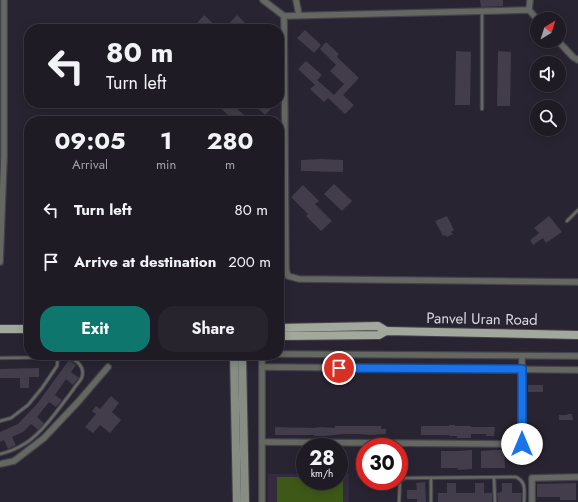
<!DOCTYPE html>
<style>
:root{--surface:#1f1b25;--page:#27242d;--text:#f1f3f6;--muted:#a1a1a7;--line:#3c3942;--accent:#0f766e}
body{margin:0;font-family:Jost,sans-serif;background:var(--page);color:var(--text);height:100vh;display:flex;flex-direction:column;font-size:15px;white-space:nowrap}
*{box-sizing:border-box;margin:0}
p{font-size:13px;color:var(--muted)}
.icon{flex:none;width:22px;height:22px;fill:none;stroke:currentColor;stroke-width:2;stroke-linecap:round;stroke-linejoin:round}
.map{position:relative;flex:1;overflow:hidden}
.sheet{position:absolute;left:24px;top:116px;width:260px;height:244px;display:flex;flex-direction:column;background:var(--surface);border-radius:16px;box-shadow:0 2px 10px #0003,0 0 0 1px var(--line)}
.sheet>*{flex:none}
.guide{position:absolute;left:24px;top:24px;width:260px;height:84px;border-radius:16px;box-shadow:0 2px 10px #0003,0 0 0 1px var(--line);background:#1f1b25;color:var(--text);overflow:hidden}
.needle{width:26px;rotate:38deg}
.buttons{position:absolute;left:530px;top:12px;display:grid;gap:8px}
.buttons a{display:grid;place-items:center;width:36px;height:36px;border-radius:50%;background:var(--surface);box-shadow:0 2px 10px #0003,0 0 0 1px var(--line);font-size:20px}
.speed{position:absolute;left:296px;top:438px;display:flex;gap:8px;font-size:20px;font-weight:700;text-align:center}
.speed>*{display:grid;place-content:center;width:52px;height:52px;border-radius:50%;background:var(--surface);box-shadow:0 2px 10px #0003,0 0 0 1px var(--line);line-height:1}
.speed small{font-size:10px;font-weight:400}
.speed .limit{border:6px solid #d22;background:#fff;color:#111}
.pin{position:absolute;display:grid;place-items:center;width:34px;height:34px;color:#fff;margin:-17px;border:2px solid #fff;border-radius:50%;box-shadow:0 1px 4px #0007}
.me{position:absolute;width:44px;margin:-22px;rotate:0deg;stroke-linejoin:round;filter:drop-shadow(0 0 3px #0008)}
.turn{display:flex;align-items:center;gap:14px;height:84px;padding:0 16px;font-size:18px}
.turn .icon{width:52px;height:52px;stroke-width:2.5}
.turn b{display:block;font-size:28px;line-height:34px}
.eta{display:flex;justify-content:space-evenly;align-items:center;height:68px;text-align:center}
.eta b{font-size:24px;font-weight:700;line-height:28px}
.primary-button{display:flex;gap:8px;margin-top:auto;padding:8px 16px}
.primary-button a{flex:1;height:46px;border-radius:16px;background:var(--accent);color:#fff;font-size:16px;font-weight:700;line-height:46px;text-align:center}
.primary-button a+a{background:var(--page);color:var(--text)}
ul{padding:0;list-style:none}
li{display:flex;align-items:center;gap:12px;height:52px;padding:0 16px}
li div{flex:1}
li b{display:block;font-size:15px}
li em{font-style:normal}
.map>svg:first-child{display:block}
.built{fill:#332c3f}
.green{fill:#3e5917}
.building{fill:#433d4b}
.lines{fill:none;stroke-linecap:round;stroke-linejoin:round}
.lane-casing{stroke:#45414d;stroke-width:4.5}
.street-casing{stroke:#45414d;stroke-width:8}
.secondary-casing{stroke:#45414d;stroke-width:10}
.primary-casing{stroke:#45414d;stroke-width:10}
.lane{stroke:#646861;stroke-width:2.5}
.street{stroke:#646861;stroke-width:5.5}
.secondary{stroke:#878d82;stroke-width:8}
.primary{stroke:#a2a99c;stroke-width:8}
.route-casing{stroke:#114b97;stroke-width:10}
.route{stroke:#1a73e8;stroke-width:7}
.labels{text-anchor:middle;stroke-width:4;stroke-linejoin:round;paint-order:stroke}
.street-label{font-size:15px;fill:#dbd7e0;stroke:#292431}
</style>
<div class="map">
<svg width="578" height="502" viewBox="0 0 578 502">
<rect width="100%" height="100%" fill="#292431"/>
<!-- built -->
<path class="built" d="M268,474H305V481H339V474H349V502H268Z"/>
<!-- green -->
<path class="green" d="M277,477H305V481H339V477H343V502H277Z"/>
<!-- building -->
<g class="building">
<path d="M480,0H503V6L481,7Z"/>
<path d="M204,15L219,29H192Z"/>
<path d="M237,15L251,29H224Z"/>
<path d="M305,30L321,45L314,53L297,38Z"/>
<path d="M326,42L339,54L337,57L359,78L343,95L354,105L345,114L328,98L324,102L310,89L315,85L298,69L306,61L322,75L317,80L334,95L344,84L330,71L336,65L320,49Z"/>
<path d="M456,51L471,52L470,105H455Z"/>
<path d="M498,51L511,52L510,106H497Z"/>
<path d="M215,103H230L251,121H223L228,115Z"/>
<path d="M252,103H270L274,106L265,115Z"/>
<path d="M321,159L343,160V172L301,171V160Z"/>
<path d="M334,184L352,201L342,211L324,194Z"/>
<path d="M303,185L319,201L315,204L332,221L321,231L306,216L308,214L291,197Z"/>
<path d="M447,216L454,230L451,232L453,234L447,237L445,235L443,236L435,221Z"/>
<path d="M549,216L562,232L546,243L543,238L533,245L530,240L539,233L534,228Z"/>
<path d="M69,360L76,365L71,372L79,378L78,379L73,385L66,379L55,395L62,400L56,407L49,402L37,417L44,423L38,430L31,424L23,432L12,437L16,445L8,449L4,440L0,442V432L18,424L37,404Z"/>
<path d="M39,368V377H29V388H20V378H0V369Z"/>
<rect x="528" y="385" width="15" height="7"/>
<path d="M111,396L119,403L112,412L121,420L110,433L100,425L93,433L85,427L96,414L92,411L96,406L100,409Z"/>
<path d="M567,414H572L573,420H559V415H568Z"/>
<path d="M449,425H455V426H471V427H495L494,436H486V434H471V438H457V436H449V435H421V426H449Z"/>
<path d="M335,426H381V429H386V434L372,435L358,434H343L325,436H314V435H275V427L314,428L321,427L335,428Z"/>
<rect x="528" y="438" width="11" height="6"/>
<path d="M472,450V469L458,470V468H441V451H458Z"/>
<path d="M497,450H504L505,468H481V451Z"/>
<path d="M425,482L426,502H417V499H407V490H417L416,483Z"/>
<path d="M447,483H456V493H475V483H484V493H492V502H438V493H447Z"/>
<path d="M502,483H512V493H522L521,502H498L497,493L502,492Z"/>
<path d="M576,483V500H560V497H537V484Z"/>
</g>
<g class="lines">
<defs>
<g id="lane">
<path d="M482,109V12"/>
<path d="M567,221L578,210"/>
<path d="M0,358L68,357C77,360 85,367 82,377C80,382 75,386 73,390C60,407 43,432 26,443C18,448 9,452 0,454"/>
<path d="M0,421L11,418L28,405L42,388L57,366L58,357"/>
<path d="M494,477L495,502"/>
<path d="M399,502L400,481L405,478L516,477C527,482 524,492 524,502"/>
<path d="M431,502V478"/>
</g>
<g id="street">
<path d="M263,0L284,16"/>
<path d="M296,0L299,15"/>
<path d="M530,0L529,10L537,19"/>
<path d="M529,10L284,16L286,270L288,276L299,279L578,282"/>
<path d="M558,41L573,57L578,60"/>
<path d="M0,262L4,157V0"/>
<path d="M279,354L578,356"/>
<path d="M262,367L578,370"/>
<path d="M262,442L522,444V356"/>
<path d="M0,464L14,461L44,438L78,402L108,367"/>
<path d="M262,502V355"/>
<path d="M532,502V478L578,477"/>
</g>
<g id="secondary">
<path d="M234,355L237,502"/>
<path d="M242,355L245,502"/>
</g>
<g id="primary">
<path d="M279,328L378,326L386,331"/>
<path d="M0,329H29"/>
<path d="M279,336L379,335L386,331L578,335"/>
</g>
</defs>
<!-- lane casing -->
<use href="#lane" class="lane-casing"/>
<!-- street casing -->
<use href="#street" class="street-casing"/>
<!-- secondary casing -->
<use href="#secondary" class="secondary-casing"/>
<!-- primary casing -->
<use href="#primary" class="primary-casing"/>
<!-- lane -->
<use href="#lane" class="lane"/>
<!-- street -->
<use href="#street" class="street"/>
<!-- secondary -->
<use href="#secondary" class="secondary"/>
<!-- primary -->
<use href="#primary" class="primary"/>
</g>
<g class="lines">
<defs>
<path id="route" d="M339,368L522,369V444"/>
</defs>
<!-- route casing -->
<use href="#route" class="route-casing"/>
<!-- route -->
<use href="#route" class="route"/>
</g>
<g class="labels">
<!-- street labels -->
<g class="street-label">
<text transform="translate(482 319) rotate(1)" y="5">Panvel Uran Road</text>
</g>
</g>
</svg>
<div class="buttons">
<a><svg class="needle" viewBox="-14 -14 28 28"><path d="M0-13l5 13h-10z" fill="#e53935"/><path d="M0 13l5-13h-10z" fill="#a1a1a7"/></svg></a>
<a><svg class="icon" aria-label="sound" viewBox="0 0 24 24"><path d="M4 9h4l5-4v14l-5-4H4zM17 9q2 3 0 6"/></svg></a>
<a><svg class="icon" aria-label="search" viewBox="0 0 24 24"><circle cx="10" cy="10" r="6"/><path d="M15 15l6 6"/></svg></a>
</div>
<div class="speed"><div>28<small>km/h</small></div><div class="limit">30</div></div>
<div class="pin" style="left:339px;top:368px;background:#d93025"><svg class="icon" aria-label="arrive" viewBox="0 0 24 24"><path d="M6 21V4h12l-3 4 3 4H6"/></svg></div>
<svg class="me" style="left:522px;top:444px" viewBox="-20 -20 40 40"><circle r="19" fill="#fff"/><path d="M0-13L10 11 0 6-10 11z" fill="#1a73e8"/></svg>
<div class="guide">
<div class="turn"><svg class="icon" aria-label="left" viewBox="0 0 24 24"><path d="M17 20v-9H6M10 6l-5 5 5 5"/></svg><div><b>80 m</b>Turn left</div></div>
</div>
<section class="sheet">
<div class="eta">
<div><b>09:05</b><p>Arrival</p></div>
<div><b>1</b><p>min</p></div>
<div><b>280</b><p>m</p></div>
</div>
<ul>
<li><svg class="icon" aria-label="left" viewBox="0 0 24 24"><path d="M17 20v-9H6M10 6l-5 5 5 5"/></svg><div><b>Turn left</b></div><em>80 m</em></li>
<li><svg class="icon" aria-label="arrive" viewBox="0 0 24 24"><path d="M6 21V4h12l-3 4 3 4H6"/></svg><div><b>Arrive at destination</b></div><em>200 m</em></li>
</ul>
<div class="primary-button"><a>Exit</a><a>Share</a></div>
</section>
</div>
